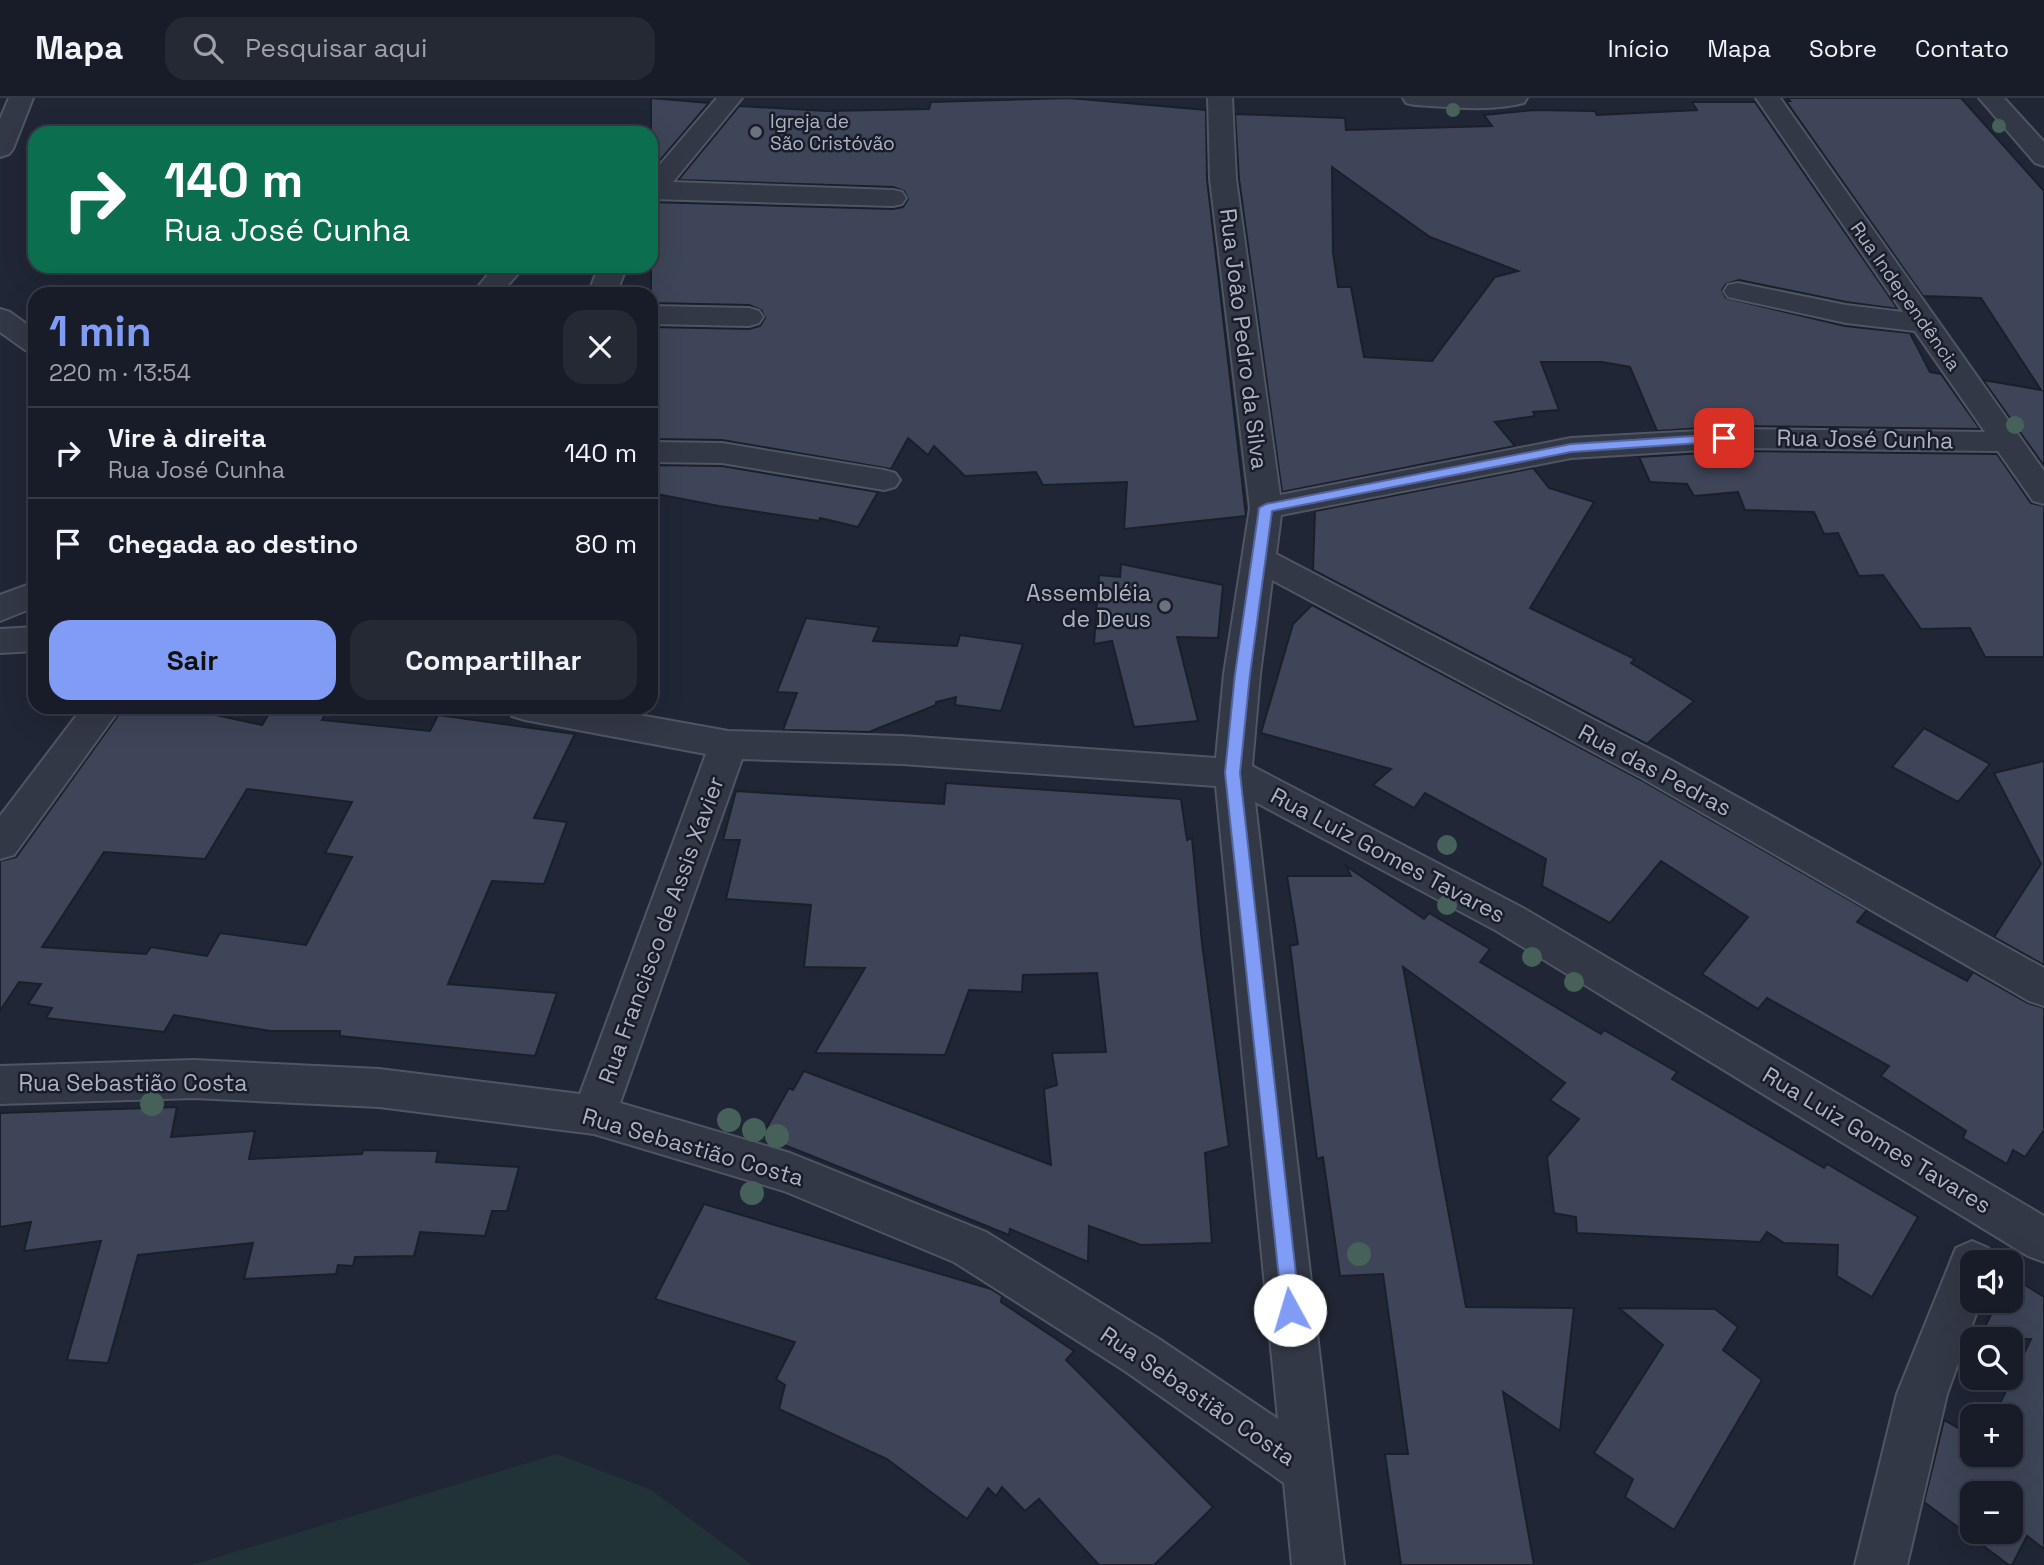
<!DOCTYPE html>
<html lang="pt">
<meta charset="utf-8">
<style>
:root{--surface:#181c28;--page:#252934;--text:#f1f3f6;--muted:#9fa1a8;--line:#363a45;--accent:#809cf4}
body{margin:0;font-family:"Space Grotesk",sans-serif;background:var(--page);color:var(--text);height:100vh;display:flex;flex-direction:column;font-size:26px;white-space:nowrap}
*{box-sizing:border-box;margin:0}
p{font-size:23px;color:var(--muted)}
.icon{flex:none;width:38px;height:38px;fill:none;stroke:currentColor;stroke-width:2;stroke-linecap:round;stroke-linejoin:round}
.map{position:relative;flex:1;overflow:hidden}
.side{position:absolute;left:28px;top:189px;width:630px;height:427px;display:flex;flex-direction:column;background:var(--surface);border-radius:21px;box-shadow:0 7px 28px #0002,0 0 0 2px var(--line)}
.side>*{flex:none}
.top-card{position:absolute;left:28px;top:28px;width:630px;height:147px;border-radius:21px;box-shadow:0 7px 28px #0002,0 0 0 2px var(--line);background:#0b6e4f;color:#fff;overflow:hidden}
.tools{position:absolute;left:1960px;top:1152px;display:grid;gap:14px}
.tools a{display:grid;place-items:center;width:63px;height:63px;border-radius:14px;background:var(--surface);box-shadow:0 7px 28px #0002,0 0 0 2px var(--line);font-size:35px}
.pin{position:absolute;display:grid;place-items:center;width:60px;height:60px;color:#fff;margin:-30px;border-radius:14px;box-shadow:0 4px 10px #0006}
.me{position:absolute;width:77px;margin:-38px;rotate:354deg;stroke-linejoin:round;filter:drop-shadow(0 0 5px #0008)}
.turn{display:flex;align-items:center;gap:24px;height:147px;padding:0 21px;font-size:32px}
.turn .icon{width:91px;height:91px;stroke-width:2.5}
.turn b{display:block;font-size:49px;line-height:60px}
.round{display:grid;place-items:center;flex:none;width:74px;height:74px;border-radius:21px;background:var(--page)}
.headline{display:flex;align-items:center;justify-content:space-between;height:119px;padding:0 21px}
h1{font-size:42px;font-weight:600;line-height:52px;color:var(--accent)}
.primary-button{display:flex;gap:14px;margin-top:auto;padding:14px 21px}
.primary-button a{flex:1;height:80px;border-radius:21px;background:var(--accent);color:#111;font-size:28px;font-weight:600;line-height:80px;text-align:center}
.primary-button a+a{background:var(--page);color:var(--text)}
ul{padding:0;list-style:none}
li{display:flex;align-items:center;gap:21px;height:91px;padding:0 21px;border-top:2px solid var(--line)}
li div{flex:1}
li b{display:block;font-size:26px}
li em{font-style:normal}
header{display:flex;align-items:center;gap:42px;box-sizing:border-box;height:98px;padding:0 35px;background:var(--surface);border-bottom:2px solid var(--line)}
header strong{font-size:33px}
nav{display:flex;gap:38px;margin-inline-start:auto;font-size:24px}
.search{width:490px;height:63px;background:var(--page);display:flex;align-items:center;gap:18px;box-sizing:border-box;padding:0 24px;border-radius:21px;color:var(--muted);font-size:26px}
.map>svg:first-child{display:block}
.green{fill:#223337}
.building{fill:#3e4558;stroke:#1a1f2c;stroke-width:2;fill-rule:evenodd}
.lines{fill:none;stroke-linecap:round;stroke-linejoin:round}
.minor-casing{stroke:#505564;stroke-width:4}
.minor{fill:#333846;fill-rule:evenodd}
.tree{fill:#466159}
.route{fill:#809cf4;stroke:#53659f;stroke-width:2}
.worship-dot{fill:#6b7280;stroke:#191d2a;stroke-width:2.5}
.labels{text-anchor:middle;stroke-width:5;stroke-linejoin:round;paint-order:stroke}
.far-poi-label{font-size:19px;fill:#adb2c3;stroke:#191d2a;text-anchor:start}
.far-street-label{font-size:19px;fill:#adb2c3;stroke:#191d2a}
.street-label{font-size:23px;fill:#adb2c3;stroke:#191d2a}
.poi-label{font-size:23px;fill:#adb2c3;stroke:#191d2a;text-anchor:end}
</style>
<header>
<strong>Mapa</strong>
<div class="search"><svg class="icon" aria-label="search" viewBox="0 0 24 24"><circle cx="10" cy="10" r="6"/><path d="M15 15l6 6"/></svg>Pesquisar aqui</div>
<nav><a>Início</a><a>Mapa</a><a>Sobre</a><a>Contato</a></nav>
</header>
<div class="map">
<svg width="2044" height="1467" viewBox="0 0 2044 1467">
<rect width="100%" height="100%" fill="#202635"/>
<!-- green -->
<path class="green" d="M557,1356L651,1392L752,1467H192Z"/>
<!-- building -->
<g class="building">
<path d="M651,0L709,5L651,73Z"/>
<path d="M1069,0L1206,12L1207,81L1246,418L1124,431L1127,384L1043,387L1036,374L965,378L934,348L928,357L908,340L891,371L722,342L651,341V229L749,231L760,228L765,220L761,212L749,207L651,205V104L893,111L903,109L908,101L904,93L893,89L678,82L739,8L826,13L929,11L931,4Z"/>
<path d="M1787,0H1961L2044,93V368L1983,282L2041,292L1981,200L1923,198L1786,3H1790Z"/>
<path d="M1692,4H1755L1898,211L1846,204L1739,182L1726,186L1722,192L1726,200L1845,228L1910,235L1930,274L1941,276L1980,331L1735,328L1657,333L1630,269L1602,264H1541L1559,312L1533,314L1535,318L1495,324L1515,348L1282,394L1239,81L1235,16L1345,20L1346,32L1492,28L1484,17L1534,12L1595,13L1597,17L1697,12ZM1332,69L1430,139L1518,173L1495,179L1432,263L1364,259L1351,189H1338L1333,154Z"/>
<path d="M1735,353L1997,356L2031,405L2044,408V559H1985L1970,530L1921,531L1883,477L1859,478L1838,435L1824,436L1814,414L1745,412L1738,394L1694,398L1687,386L1650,384L1639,359Z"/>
<path d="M651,367L722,368L878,394L858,429L820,420L819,423L719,408L651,395Z"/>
<path d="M1533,370L1549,390L1594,404L1530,510L1635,561L1631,565L1694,603L1647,646L1313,472L1315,413Z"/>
<path d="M1121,466L1223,487L1218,540L1177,539L1198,623L1134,629L1112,543L1094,546L1099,477L1120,479Z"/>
<path d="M1312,507L1641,682L1867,812L1857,824L1967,883L1973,874L2028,905L2044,910V1032L2025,1059L2013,1052L2007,1066L1963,1040L1966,1033L1881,978L1889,968L1767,900L1758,911L1702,876L1748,819L1661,763L1610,825L1542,788L1546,761L1425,695L1414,710L1373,687L1391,671L1261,635L1293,526Z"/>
<path d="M806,520L879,529L873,543L957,548L960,537L1023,546L1001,613L955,607L956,599L936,604V607L869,634L783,632L797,595L777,594Z"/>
<path d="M124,609H179L262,627L273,609H329L322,622L430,633L438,617L575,636L534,720L567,724L544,786L492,783L448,886L557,895L535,958L340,938V933H270L174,917L164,934L46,920L52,910L28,906L41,886L19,884L0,913V763L16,759ZM247,691L352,704L325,755L352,759L306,847L220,835L207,858L151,849L146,856L42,849L104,754L205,761Z"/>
<path d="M1924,630L1990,666L1958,704L1892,669Z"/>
<path d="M2044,663V867L1994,839L2041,766L1994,675Z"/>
<path d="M946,685L1181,701L1187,742L1192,740L1202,845L1229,1048L1205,1055L1212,1145L1141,1147L1089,1128L1088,1164L1010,1131L1009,1137L762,1038L789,990L793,992L804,973L1051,1067L1044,991L1057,987L1052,955L1106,954L1097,875L1023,877L1022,894L969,892L945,957L815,955L865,870L804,869L811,807L726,801L740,742H723L736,693L944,706Z"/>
<path d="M1346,768L1424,821L1429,815L1490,851L1480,864L1601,936L1604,932L1677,974L1672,981L1824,1070L1827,1066L1918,1119L1872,1199L1837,1178L1838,1147L1784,1145L1767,1134L1760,1144L1577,1135L1576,1119L1554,1115L1547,1059L1579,1021L1550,1002L1565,985L1403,869L1466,1209L1574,1210L1560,1333L1503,1294L1534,1467H1401L1385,1356H1408L1383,1176L1340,1178L1323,1059L1317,1061L1290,848L1298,846L1287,778H1351Z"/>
<path d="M177,1009L171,1039L255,1033L249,1061L362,1056L363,1052L438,1053L436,1064L519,1069L507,1113H492L485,1138L420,1134L414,1158L355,1159L353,1168L338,1167L336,1176L244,1181L253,1145L138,1157L108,1265L67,1262L101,1143L24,1153L31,1124L0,1129V1015Z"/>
<path d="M704,1106L991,1191L1002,1198L1001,1204L1074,1253L1066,1262L1213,1409L1154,1467H1099L1039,1401L1025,1413L1002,1389L996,1398L988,1390L967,1421L887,1361L779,1311L785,1287L776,1281L795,1244L655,1201Z"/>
<path d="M2011,1178L2044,1199V1451L2027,1438L2012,1467H2009L1924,1404L1944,1322L1972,1338V1356H2011V1318H1994L2031,1241H1979L1998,1202H2011ZM1972,1395H2011V1433H1972Z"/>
<path d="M1619,1210L1715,1211L1738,1229L1723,1252L1762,1282L1674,1432L1625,1399L1633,1381L1594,1355L1663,1247Z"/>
</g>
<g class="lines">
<defs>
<g id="minor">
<path d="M9,0H33L13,51L9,56L0,59V21Z"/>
<path d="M717,0H742L673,84L893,92L902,94L906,100L902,106L893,108L651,101V77Z"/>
<path d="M1208,0H1232L1236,81L1280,397L1571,340L1735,331L1985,334L1915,233L1846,225L1728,199L1724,193L1728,187L1738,185L1846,207L1903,214L1756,0H1780L2044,373V406L2033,403L1998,353L1735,350L1571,360L1281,417L1276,456L1669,661L2044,870V908L2029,903L1642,680L1272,482L1260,576L1252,668L1523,810L2044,1118V1164L2028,1158L1495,832L1255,704L1344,1467H1292L1284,1385L1125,1273L954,1164L784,1093L594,1036L379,1009L194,1000L0,1006V968L194,962L379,971L580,996L706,656L525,622L512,618L507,609H595L728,633L902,638L1216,660L1224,576L1250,410L1210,81ZM742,661L902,666L1216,688L1278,1321L1159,1241L986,1134L790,1055L620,1005Z"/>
<path d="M1403,0H1527L1524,5C1489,14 1451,9 1415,7L1406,5Z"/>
<path d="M1979,0H2004L2044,44V68L2035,65Z"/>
<path d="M495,168H525L500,196H472Z"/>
<path d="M599,168H627L616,196H588Z"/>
<path d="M651,208L749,210L759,213L763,219L759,225L749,228L651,226Z"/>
<path d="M0,211L10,214L35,232V255L25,252L0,234Z"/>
<path d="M651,344L722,345L884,372L895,375L900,382L895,389L884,392L722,365L651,364Z"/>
<path d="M35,484V509L0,523V497Z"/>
<path d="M35,529V553L0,555V531Z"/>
<path d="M83,609H121L14,757L0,761V718Z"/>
<path d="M1972,1143L1988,1150L1995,1164H1972V1202H1981L1947,1296L1907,1467H1855L1897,1296L1956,1150Z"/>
</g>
</defs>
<!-- minor casing -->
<use href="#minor" class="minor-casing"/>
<!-- minor -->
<use href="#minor" class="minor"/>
</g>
<!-- trees -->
<g class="tree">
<circle cx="1453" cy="12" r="7"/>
<circle cx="1999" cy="28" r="7"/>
<circle cx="2015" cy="327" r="9"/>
<circle cx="1447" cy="747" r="10"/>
<circle cx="1447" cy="807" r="10"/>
<circle cx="1532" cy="859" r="10"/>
<circle cx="1574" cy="884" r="10"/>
<circle cx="152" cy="1006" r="12"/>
<circle cx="729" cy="1022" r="12"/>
<circle cx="754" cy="1032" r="12"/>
<circle cx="777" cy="1038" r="12"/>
<circle cx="752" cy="1095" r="12"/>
<circle cx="1359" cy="1156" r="12"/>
</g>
<!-- route -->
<path class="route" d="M1724,336L1728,337V343L1571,354L1272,413L1250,576L1240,675L1300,1212L1297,1218L1290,1221L1283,1218L1225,675L1235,576L1259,410L1266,406L1571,346Z"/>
<!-- markers -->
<g class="worship-dot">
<circle cx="756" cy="34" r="7"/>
<circle cx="1165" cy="508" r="7"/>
</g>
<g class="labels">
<!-- far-poi labels -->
<g class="far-poi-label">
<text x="770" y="30">Igreja de<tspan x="770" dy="22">São Cristóvão</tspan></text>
</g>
<!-- far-street labels -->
<g class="far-street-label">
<text transform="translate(1906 198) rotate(55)" y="7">Rua Independência</text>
</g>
<!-- street labels -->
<g class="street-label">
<text transform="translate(1244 241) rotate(83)" y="8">Rua João Pedro da Silva</text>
<text transform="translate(1865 341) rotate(1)" y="8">Rua José Cunha</text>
<text transform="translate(1655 672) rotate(28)" y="8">Rua das Pedras</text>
<text transform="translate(1388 757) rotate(28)" y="8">Rua Luiz Gomes Tavares</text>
<text transform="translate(661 832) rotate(-70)" y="8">Rua Francisco de Assis Xavier</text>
<text x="133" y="993">Rua Sebastião Costa</text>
<text transform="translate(1877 1042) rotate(31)" y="8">Rua Luiz Gomes Tavares</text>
<text transform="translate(693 1049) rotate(16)" y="8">Rua Sebastião Costa</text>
<text transform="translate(1198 1298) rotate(34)" y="8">Rua Sebastião Costa</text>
</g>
<!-- poi labels -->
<g class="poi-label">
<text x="1151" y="503">Assembléia<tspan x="1151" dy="26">de Deus</tspan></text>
</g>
</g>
</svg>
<div class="tools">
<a><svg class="icon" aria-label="sound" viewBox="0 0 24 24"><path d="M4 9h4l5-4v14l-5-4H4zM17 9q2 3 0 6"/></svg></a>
<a><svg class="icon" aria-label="search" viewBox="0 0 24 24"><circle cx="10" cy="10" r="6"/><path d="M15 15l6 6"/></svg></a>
<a>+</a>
<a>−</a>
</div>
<div class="pin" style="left:1724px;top:340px;background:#d93025"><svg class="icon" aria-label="arrive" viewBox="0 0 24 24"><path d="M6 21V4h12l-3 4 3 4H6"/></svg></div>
<svg class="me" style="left:1290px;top:1212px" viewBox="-20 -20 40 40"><circle r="19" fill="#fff"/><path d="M0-13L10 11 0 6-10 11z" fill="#809cf4"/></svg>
<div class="top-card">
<div class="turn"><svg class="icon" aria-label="right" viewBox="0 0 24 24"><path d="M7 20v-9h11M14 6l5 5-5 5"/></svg><div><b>140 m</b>Rua José Cunha</div></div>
</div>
<section class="side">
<div class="headline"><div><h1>1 min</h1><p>220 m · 13:54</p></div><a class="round"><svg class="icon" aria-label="close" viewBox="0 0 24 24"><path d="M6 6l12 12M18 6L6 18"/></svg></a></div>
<ul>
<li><svg class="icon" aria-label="right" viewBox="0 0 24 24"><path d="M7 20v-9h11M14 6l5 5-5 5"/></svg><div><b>Vire à direita</b><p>Rua José Cunha</p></div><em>140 m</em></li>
<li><svg class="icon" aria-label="arrive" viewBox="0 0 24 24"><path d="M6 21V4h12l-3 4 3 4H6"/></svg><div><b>Chegada ao destino</b></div><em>80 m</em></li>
</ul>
<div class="primary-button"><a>Sair</a><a>Compartilhar</a></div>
</section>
</div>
